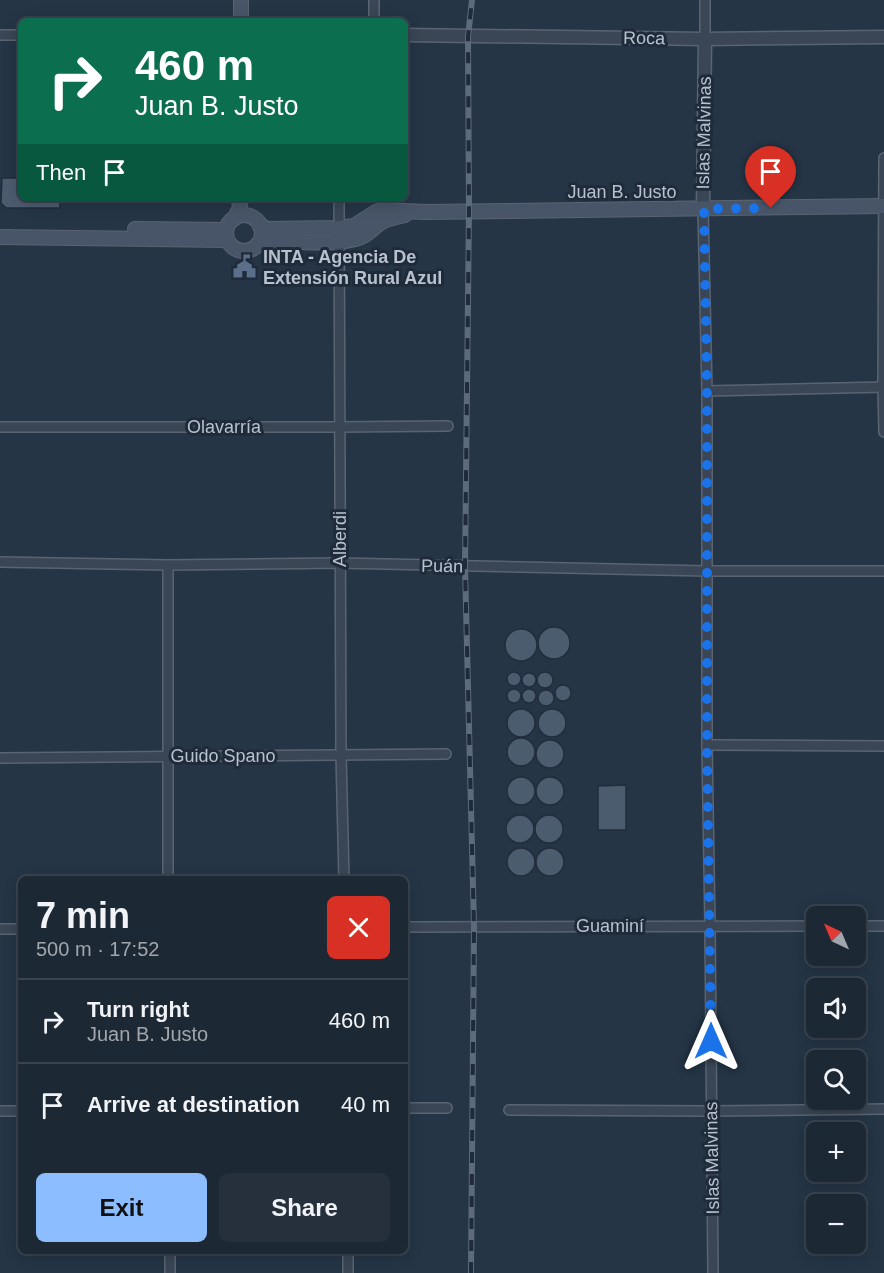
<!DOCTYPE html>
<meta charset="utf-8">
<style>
:root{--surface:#1c2834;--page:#25303c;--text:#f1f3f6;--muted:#a0a6ac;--line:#3a444f;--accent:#8cbdff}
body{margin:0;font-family:Helvetica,sans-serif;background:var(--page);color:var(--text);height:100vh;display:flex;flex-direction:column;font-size:22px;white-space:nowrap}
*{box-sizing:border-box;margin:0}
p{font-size:20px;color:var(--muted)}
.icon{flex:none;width:33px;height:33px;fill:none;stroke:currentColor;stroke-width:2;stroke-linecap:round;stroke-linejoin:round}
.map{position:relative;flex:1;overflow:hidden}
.drawer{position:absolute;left:18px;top:876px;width:390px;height:378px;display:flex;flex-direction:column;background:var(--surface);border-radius:9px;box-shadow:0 3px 15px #0003,0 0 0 2px var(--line)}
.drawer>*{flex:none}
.banner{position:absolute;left:18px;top:18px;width:390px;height:183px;border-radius:9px;box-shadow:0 3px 15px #0003,0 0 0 2px var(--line);background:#0b6e4f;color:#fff;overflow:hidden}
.needle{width:39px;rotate:316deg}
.buttons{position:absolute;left:806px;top:906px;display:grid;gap:12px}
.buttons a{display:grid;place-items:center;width:60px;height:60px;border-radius:9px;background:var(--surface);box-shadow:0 3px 15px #0003,0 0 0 2px var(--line);font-size:30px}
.pin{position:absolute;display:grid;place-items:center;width:51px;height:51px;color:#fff;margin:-62px -26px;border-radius:50% 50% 50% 0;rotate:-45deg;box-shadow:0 0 6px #0007}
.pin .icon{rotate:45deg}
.me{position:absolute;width:66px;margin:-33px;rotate:0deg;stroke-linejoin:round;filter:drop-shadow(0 0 4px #0008)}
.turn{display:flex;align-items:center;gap:21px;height:126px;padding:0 18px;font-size:27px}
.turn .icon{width:78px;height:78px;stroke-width:2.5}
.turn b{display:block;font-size:42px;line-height:51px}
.then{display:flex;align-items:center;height:57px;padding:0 18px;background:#0003;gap:12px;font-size:22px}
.round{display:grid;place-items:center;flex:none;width:63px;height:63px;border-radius:9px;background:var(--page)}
.overview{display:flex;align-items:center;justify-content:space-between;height:102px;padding:0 18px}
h1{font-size:36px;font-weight:800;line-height:45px}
.action{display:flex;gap:12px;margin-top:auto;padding:12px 18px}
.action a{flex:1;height:69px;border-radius:9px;background:var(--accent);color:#111;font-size:24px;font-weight:800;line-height:69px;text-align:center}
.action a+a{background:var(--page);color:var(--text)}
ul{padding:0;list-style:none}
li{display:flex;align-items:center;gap:18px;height:84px;padding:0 18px;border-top:2px solid var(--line)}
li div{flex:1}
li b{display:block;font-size:22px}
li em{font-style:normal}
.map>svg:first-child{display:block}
.building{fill:#4c5c6f;stroke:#212d3c;stroke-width:1.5}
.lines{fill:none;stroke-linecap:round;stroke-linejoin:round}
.minor-casing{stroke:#596472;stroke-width:12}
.tertiary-casing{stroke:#596472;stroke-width:15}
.secondary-casing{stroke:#596472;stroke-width:16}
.minor{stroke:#3a4655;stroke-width:9}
.tertiary{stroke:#3a4655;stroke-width:12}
.secondary{stroke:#485568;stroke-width:14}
.rail-casing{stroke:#5c6b7c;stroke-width:6}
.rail{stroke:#1f2b3a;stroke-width:4;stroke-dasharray:11;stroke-linecap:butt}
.route{stroke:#1a73e8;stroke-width:10;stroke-dasharray:0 18}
.labels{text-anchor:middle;stroke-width:6;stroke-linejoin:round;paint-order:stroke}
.street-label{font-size:18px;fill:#b8c1ce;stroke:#1f2b3a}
.poi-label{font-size:18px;font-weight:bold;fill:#b8c1ce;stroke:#1f2b3a;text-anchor:start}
</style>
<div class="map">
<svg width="884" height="1273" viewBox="0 0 884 1273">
<rect width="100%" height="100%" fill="#253546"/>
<!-- building -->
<g class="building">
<path d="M2,178H21V198H60V208H6L1,203Z"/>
<circle cx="554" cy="643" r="16"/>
<circle cx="521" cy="645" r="16"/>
<circle cx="514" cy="679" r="7"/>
<circle cx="545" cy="680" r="8"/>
<circle cx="529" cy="680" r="7"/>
<circle cx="563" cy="693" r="8"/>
<circle cx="529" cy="696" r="7"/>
<circle cx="514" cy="696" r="7"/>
<circle cx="546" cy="698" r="8"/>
<circle cx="521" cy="723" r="14"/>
<circle cx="552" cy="723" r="14"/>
<circle cx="521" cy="752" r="14"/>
<circle cx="550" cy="754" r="14"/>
<circle cx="550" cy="791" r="14"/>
<circle cx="521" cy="791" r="14"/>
<path d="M626,785V830H598V786Z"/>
<circle cx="549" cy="829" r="14"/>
<circle cx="520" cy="829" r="14"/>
<circle cx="550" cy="862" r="14"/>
<circle cx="521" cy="862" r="14"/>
</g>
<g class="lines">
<defs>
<g id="minor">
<path d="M374,0V21"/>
<path d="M705,0V39"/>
<path d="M0,35H21"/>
<path d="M884,158L883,387L884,432"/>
<path d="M339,198L341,755L344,879"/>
<path d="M703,209L707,391V745L710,926L713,1273"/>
<path d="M707,391L884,387"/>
<path d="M0,427H339L448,426"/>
<path d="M0,562L168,565L340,563L707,571H884"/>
<path d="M707,745L884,746"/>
<path d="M0,758L446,754"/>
<path d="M168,879V565"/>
<path d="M855,926H884"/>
<path d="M405,927L816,926"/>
<path d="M0,929H21"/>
<path d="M405,1108H447"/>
<path d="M509,1110L711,1111L884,1109"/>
<path d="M0,1111H21"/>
<path d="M170,1251V1273"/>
<path d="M348,1273V1251"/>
</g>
<g id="tertiary">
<path d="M405,35L705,39L884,37"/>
<path d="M703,209L705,39"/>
</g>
<g id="secondary">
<path d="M241,21V0"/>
<circle cx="244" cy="233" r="18"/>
<path d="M234,219L240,208L239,198"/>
<path d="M260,226L268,229L339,228L354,226L376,212L383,210L425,212L884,206"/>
<path d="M135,229L226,230"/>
<path d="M0,237L227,240"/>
<path d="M260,242C290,240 326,246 355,239C367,237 372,228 382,222C389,218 397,217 405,215"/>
</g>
</defs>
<!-- minor casing -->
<use href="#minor" class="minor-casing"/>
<!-- tertiary casing -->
<use href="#tertiary" class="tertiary-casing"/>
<!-- secondary casing -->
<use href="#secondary" class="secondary-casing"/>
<!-- minor -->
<use href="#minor" class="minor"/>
<!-- tertiary -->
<use href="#tertiary" class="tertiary"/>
<!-- secondary -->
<use href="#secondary" class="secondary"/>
<defs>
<path id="rail" d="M471,1273L474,927L465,567L469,211L468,37L472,0"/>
</defs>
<!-- rail casing -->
<use href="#rail" class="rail-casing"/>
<!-- rail -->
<use href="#rail" class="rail"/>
</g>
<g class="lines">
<!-- route -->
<path class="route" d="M711,1041L707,745V391L704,209L771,208"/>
</g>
<!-- icons -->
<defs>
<symbol id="civic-bare" viewBox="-9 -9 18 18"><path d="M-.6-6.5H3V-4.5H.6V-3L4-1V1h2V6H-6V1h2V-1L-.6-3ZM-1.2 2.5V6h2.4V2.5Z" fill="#5c6f8a" stroke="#1f2b3a" stroke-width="2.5" paint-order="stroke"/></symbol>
</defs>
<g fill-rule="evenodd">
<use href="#civic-bare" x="228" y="250" width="33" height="33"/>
</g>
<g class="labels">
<!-- street labels -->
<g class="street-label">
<text transform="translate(644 38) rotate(1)" y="6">Roca</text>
<text transform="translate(704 133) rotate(-89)" y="6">Islas Malvinas</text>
<text x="622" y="198">Juan B. Justo</text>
<text x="224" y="433">Olavarría</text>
<text transform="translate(340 539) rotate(-90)" y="6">Alberdi</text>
<text transform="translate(442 566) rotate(1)" y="6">Puán</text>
<text x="223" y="762">Guido Spano</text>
<text x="610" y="932">Guaminí</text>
<text transform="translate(712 1158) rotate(-91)" y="6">Islas Malvinas</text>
</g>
<!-- poi labels -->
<g class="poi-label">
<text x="263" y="263">INTA - Agencia De<tspan x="263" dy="21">Extensión Rural Azul</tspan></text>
</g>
</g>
</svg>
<div class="buttons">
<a><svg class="needle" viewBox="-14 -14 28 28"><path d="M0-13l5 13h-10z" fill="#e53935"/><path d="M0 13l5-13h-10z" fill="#a0a6ac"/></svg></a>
<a><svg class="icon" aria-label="sound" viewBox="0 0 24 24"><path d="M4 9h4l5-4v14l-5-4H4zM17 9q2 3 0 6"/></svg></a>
<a><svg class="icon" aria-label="search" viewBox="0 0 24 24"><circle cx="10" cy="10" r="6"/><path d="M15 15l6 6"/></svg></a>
<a>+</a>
<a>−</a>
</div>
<div class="pin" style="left:771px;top:208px;background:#d93025"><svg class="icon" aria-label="arrive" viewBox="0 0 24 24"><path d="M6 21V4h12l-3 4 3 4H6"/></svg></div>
<svg class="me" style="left:711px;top:1041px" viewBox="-20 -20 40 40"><path d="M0-17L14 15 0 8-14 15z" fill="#1a73e8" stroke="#fff" stroke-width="4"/></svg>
<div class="banner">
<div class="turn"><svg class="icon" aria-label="right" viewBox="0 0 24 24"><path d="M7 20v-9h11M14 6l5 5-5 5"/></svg><div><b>460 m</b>Juan B. Justo</div></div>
<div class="then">Then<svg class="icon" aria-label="arrive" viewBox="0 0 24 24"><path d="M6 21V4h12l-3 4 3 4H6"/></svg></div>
</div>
<section class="drawer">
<div class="overview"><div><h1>7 min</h1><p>500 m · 17:52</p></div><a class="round" style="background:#d93025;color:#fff"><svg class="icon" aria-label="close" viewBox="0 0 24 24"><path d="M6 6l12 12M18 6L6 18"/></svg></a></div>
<ul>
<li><svg class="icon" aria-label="right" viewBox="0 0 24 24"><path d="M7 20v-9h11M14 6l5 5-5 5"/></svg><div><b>Turn right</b><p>Juan B. Justo</p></div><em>460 m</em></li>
<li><svg class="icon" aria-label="arrive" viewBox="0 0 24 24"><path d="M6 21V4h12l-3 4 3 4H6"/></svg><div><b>Arrive at destination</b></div><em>40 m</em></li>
</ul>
<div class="action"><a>Exit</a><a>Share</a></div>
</section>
</div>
